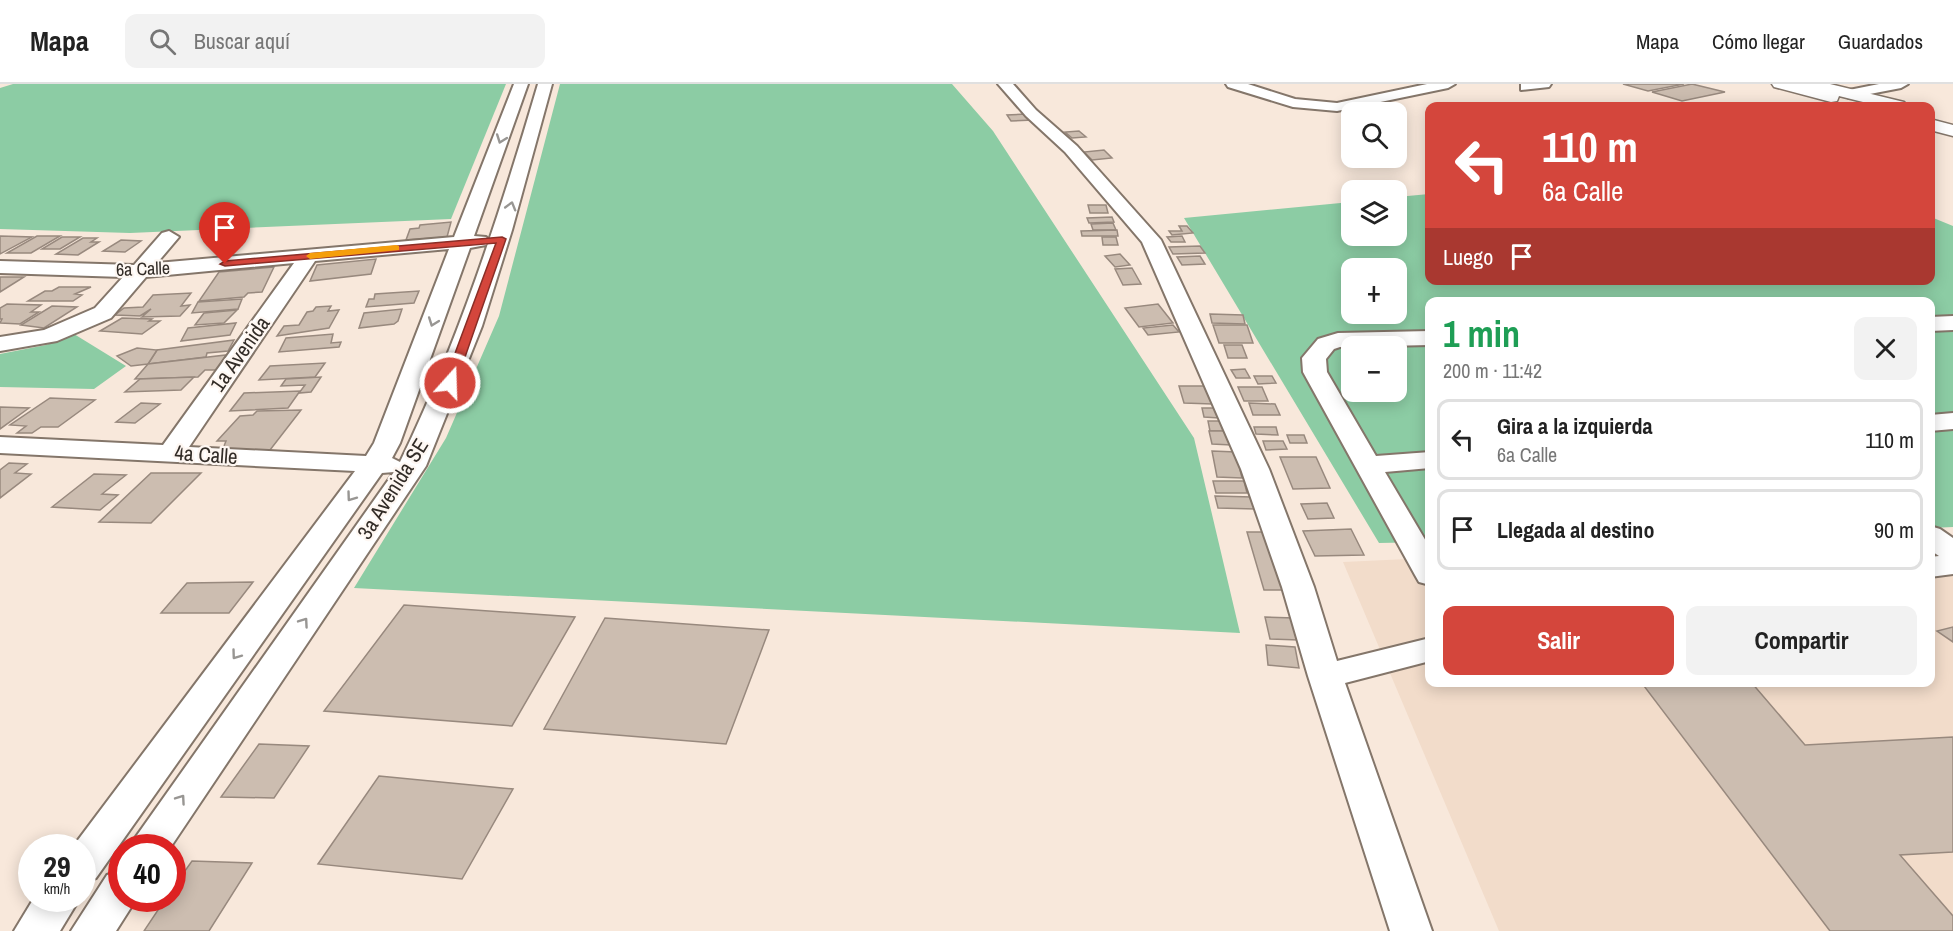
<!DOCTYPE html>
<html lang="es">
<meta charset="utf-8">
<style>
:root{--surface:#fff;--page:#f2f2f2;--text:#222;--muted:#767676;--line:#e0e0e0;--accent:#d4463c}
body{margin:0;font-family:"Archivo Narrow",sans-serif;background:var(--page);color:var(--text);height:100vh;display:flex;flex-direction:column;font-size:22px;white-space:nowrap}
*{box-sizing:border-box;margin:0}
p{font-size:20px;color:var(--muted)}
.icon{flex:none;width:33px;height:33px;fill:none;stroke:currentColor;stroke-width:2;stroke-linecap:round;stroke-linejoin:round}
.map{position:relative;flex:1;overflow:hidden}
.drawer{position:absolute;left:1425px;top:213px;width:510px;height:390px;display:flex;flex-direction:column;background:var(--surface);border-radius:12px;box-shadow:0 3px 15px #0003}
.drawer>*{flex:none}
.top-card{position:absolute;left:1425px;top:18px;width:510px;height:183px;border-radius:12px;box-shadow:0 3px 15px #0003;background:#d4463c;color:#fff;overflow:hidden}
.fabs{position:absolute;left:1341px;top:18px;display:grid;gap:12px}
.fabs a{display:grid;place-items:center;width:66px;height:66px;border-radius:12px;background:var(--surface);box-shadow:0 3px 15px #0003;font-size:30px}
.speed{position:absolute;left:18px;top:750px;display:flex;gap:12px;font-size:30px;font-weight:700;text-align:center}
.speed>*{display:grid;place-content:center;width:78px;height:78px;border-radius:50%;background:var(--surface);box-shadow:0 3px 15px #0003;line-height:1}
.speed small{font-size:15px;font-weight:400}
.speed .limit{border:9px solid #d22;background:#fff;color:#111}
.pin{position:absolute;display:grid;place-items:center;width:51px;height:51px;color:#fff;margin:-62px -26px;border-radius:50% 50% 50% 0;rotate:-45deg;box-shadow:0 0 6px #0007}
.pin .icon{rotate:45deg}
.me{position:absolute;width:66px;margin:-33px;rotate:20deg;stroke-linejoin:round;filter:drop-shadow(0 0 4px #0008)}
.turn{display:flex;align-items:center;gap:21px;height:126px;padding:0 18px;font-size:27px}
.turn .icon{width:78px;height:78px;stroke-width:2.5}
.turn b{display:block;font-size:42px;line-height:51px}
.then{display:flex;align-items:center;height:57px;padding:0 18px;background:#0003;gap:12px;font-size:22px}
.round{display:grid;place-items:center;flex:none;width:63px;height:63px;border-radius:12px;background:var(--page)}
.headline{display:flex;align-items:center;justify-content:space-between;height:102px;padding:0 18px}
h1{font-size:36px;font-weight:700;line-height:45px;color:#1e9e55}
.action{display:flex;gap:12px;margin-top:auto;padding:12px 18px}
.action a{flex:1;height:69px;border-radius:12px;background:var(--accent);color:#fff;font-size:24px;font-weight:700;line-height:69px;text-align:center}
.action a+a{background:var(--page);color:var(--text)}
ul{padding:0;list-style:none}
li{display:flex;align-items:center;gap:18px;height:81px;margin:0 12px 9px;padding:0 6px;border:3px solid var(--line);border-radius:12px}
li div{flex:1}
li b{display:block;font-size:22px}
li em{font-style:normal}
header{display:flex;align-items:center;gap:36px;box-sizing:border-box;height:84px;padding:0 30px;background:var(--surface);border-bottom:2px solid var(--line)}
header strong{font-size:28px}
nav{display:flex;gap:33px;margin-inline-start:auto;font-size:21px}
.search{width:420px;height:54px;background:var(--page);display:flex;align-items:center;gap:15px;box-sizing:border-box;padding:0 21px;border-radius:12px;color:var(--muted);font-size:22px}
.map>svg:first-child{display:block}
.built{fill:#f2dcca}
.green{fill:#8ccca4;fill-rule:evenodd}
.building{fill:#ccbdb0;stroke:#98897e;stroke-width:1.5}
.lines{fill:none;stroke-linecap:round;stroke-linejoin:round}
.minor-casing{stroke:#84766a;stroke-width:4}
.highway-casing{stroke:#84766a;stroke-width:3}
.minor{fill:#fff;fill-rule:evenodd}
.highway{fill:#fff;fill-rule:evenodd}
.oneway{stroke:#989693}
.route{fill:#d4463c;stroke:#8a2e27;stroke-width:1.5}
.slow{fill:#f59e0b}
.labels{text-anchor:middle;stroke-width:4.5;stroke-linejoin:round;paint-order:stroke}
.far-street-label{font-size:18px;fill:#322c27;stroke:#fef7f2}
.street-label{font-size:21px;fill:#322c27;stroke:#fef7f2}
</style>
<header>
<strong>Mapa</strong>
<div class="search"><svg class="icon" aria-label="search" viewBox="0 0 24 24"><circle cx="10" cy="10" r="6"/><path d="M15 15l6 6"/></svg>Buscar aquí</div>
<nav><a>Mapa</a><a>Cómo llegar</a><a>Guardados</a></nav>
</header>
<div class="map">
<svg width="1953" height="847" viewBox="0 0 1953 847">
<rect width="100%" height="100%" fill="#f8e8db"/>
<!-- built -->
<path class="built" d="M1953,452V847H1499L1343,478L1429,474L1430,598H1930L1931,453Z"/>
<!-- green -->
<g class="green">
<path d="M13,0H506L451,135L130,149L0,145V4Z"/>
<path d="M560,0H952L993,47L1194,354L1240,549L354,504L446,354L499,232Z"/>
<path d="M1429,110L1430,196H1930L1931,133L1953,142V443L1931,444L1930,218H1430L1429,458L1379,459L1184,134L1351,118L1352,152H1396L1397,113ZM1352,184H1396V230H1352ZM1352,262H1396V308H1352Z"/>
<path d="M74,250L126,282L94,305L0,303V270L46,261Z"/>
</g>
<!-- building -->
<g class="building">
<path d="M1623,0H1684L1648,7Z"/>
<path d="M1692,0L1725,8L1682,17L1652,8Z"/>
<path d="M1027,30L1032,36L1011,37L1007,31Z"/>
<path d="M1079,47L1086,53L1072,54L1065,48Z"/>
<path d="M1104,66L1112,74L1092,76L1084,68Z"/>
<path d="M1088,121H1106L1108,129H1090Z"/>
<path d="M1112,133L1114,138L1089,139L1087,134Z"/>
<path d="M451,138L447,153L406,156L410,145L419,144L420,141Z"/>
<path d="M1113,139L1116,146H1093L1091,140Z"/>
<path d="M1179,142H1187L1193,149L1172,151L1169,147H1182Z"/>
<path d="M1117,146L1118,152H1082L1081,147Z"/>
<path d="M0,152L32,153L0,170Z"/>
<path d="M37,152H60L31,169H7Z"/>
<path d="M1182,152L1185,158H1171L1167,153Z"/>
<path d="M62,153H80L60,165H42Z"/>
<path d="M1102,153H1116L1118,161H1103Z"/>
<path d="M83,154H97L91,158H99L78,171L56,170Z"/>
<path d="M121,156L141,157L125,168L103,167Z"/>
<path d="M1200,162L1205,169L1173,170L1169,163Z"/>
<path d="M1120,170L1130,181L1115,183L1105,172Z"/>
<path d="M1200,172L1205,180L1182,181L1177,173Z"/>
<path d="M376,175L371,190L310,197L317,181Z"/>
<path d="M274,183L262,208L248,209L244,213L199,217L219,188Z"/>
<path d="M1132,184L1141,200L1123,201L1115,185Z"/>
<path d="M0,193H24L0,208Z"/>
<path d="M59,203H91L75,210L82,211L73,217H28L45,207H52Z"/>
<path d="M419,207L414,219L366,223L369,215H374L375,210Z"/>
<path d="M191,209L181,222L190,221L180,232L142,233L151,225L140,232L115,231L124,224L143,223L153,211Z"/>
<path d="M242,215L238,225L192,229L198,218Z"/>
<path d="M7,220L41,221L31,228H39L20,240L0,239L2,235H0V224Z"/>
<path d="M1158,220L1173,239L1139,243L1125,224Z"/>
<path d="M52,222L77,223L44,244L21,241Z"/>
<path d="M331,222L328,227L339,226L329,244L277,252L284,242L299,241L307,228L313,227L316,223Z"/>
<path d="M402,225L398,237L394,240L359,244L364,229Z"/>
<path d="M237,226L224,239L195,241L204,229Z"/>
<path d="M1210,230L1243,231L1245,240L1212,239Z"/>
<path d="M122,234L152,235L149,237H160L142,250L100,247Z"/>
<path d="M236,239L230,251L181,257L188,244Z"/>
<path d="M1173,241L1179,248L1148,251L1143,244Z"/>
<path d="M1213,241H1247L1253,259H1219Z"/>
<path d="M333,250L331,259L341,258L339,263L279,268L286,254Z"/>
<path d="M234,256L228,267L207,269L206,273L148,280L157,266Z"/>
<path d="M1224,261H1242L1247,274H1228Z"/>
<path d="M137,264L157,266L148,280L131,282L117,272Z"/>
<path d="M226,271L217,286H205L198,293L135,295L148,280Z"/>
<path d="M325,279L315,293L259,296L270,282Z"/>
<path d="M1245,285L1250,294H1236L1231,286Z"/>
<path d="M1254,292H1272L1276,299L1258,300Z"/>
<path d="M194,293L181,306L125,308L140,295Z"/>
<path d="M321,293L311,308L299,309L305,301L281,302L286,295Z"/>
<path d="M1179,302H1207L1212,320L1184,319Z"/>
<path d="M1238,303H1262L1268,317H1244Z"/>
<path d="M300,307L288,324L230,327L244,309Z"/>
<path d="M50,314L95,316L58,343H41L32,349H17L26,342L10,341Z"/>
<path d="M141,319L160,320L135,339L116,338Z"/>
<path d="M1249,319L1275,320L1280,331H1253Z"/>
<path d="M0,323L29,324L0,345Z"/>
<path d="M1202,324H1217L1219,334L1204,333Z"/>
<path d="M301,326L270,366L229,367L224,362L226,357H217L240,332L253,331L257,327Z"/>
<path d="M1208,337H1221L1223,347H1210Z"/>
<path d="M1254,343H1276L1278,351L1256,350Z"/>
<path d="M1209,347H1228L1231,361L1212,360Z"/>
<path d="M1287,351H1304L1307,359H1290Z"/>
<path d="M1263,357H1283L1287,365L1266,366Z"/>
<path d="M1212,367L1236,368L1242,394L1217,393Z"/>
<path d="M1280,373H1316L1330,404L1293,405Z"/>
<path d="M9,379L27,380L15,389L31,390L0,414V386Z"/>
<path d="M151,389H201L151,439L99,438Z"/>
<path d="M94,390L126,391L102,410L118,411L100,426L52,423Z"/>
<path d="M1213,397H1244L1247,409H1216Z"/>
<path d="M1215,412L1252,413L1255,425L1218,424Z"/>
<path d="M1327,419L1334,434L1308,435L1301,420Z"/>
<path d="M1351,445L1364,471L1315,472L1303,447Z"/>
<path d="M1247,448H1266L1283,506H1264Z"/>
<path d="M253,498L229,529H161L187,499Z"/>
<path d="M404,521L575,533L512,642L324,627Z"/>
<path d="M1265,533L1294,534L1299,556L1270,555Z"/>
<path d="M605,534L769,546L726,660L544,645Z"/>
<path d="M1953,543V558L1937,547Z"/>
<path d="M1266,561L1295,563L1299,584L1268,581Z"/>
<path d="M1714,598H1751L1805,661L1953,653V768L1900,771L1953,832V847H1830L1644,602Z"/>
<path d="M259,660L309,662L274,714L221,713Z"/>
<path d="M379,692L513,705L462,795L318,780Z"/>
<path d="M192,777L252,779L209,847H144L166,814H172V805Z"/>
</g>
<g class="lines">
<defs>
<g id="minor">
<path d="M514,0H528L474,152L486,153L489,157L486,161L470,164L400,359L392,374L400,378C459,256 500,129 538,0H552L512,146L482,242L426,382L170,764H128L394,388L382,389L96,794L82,799V764H72L355,387L0,369V353L163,361L294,179L146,193L111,234L57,257L0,267V253L44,246L95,224L123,193L0,189V177L134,181L162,149L169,147L179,153L157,179L454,153ZM449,165L374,359L366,372L189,363L315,177Z"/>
<path d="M998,0H1013L1036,26L1077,62L1161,156L1269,385L1314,503L1337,577L1430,554V577L1345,599L1432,847H1390L1308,592L1282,503L1241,385L1142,158L1065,68L1026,32Z"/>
<path d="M1226,0H1248L1295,15L1337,19L1427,0H1455L1448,4L1337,27L1293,23L1228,3Z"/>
<path d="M1521,0H1551L1549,3L1521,6Z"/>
<path d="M1879,0H1908L1901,4L1849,14L1842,10L1844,7Z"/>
<path d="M1953,232V246L1930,247V233Z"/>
<path d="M1430,247V261L1340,263L1334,265L1326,275L1327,288L1376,372L1430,368V384L1385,388L1430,464V501L1419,498L1415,491L1303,288L1302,274L1318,255L1338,249Z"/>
<path d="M1953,329V345L1930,347V331Z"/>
<path d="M1930,442L1940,445L1953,454V490L1930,493V473L1939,472L1930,466Z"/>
<path d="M122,786V814H137L116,847H71L107,791Z"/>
<path d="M34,814H80L60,847H14Z"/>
</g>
<g id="highway">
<path d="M1772,0H1830L1904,18L1907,22H1879L1839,12L1837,17L1831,18L1774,3Z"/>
<path d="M1930,35L1953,41V52L1930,46Z"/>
</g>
</defs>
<!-- minor casing -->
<use href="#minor" class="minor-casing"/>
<!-- highway casing -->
<use href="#highway" class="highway-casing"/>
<!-- minor -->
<use href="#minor" class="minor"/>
<!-- highway -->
<use href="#highway" class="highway"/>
</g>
<!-- one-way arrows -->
<defs><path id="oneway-chevron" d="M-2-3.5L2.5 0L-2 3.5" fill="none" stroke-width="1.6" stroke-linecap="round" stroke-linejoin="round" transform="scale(1.5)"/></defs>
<g class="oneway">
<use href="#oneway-chevron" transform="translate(501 55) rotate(110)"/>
<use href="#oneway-chevron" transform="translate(511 122) rotate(-74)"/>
<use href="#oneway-chevron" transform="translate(433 238) rotate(110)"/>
<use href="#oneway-chevron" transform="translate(351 413) rotate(126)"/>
<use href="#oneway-chevron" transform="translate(304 538) rotate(-55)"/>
<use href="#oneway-chevron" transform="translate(236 571) rotate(126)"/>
<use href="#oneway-chevron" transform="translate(181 715) rotate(-55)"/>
</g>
<!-- route -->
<path class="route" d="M502,153L506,155L456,299L450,302L444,299L496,159L225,182L220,180L225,177Z"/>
<!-- slow -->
<path class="slow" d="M396,161L399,162V166L310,175L306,172L310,169Z"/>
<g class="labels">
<!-- far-street labels -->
<g class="far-street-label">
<text transform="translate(143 185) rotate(-2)" y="6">6a Calle</text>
</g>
<!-- street labels -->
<g class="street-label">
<text transform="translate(240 270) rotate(-55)" y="7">1a Avenida</text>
<text transform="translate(206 371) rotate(4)" y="7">4a Calle</text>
<text transform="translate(393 405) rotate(-58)" y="7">3a Avenida SE</text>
</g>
</g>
</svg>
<div class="fabs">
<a><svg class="icon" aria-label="search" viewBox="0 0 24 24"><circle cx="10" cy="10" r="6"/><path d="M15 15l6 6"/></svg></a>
<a><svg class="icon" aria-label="layers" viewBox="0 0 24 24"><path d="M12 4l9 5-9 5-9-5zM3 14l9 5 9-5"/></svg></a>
<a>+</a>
<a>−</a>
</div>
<div class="speed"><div>29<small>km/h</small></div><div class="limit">40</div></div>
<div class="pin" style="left:225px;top:180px;background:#d93025"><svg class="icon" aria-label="arrive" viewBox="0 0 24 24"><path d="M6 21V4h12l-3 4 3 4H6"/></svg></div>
<svg class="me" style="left:450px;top:299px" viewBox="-20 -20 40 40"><circle r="17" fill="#d4463c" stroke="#fff" stroke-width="3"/><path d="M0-11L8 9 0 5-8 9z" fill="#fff"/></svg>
<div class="top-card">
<div class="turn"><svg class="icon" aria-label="left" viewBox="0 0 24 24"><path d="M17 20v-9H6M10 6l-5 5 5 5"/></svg><div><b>110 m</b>6a Calle</div></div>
<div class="then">Luego<svg class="icon" aria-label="arrive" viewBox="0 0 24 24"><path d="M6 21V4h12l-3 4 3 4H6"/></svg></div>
</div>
<section class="drawer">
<div class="headline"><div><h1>1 min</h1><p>200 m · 11:42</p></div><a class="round"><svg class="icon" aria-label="close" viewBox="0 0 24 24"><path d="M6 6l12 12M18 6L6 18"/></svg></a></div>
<ul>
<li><svg class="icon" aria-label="left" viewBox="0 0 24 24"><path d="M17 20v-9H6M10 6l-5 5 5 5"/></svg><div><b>Gira a la izquierda</b><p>6a Calle</p></div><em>110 m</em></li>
<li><svg class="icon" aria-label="arrive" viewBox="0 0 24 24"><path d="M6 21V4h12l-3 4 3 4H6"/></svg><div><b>Llegada al destino</b></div><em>90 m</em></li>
</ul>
<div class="action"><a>Salir</a><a>Compartir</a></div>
</section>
</div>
